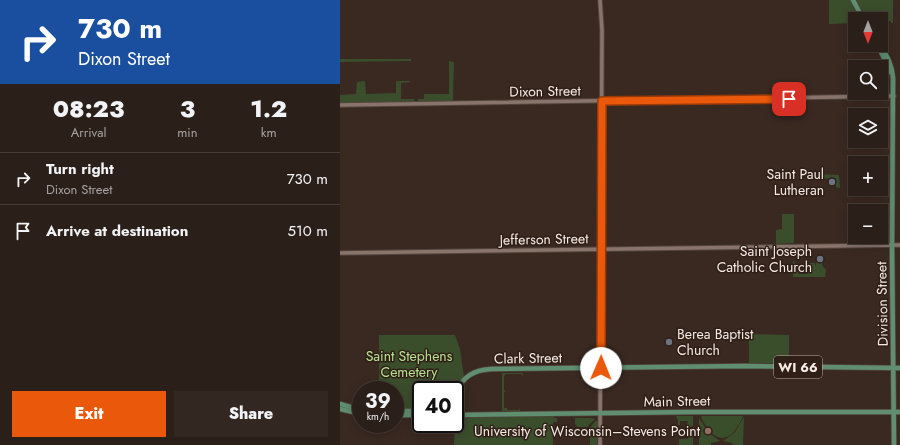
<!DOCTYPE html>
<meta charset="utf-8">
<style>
:root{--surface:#2b1f19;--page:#332722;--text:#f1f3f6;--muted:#a6a2a2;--line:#473d38;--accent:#ea580c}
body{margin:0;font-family:Jost,sans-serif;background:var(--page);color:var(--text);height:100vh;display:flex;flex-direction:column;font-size:15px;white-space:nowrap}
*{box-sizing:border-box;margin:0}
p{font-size:13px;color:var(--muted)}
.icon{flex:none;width:22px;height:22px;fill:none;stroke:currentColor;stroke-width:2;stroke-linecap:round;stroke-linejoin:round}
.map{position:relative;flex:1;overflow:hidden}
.side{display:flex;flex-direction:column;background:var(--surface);width:340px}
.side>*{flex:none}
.guide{background:#1a4fa0;color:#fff;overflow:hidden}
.needle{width:26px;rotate:180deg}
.fabs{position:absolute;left:508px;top:12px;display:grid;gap:8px}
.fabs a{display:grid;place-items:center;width:40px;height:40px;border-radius:0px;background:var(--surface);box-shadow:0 2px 10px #0003,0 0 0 1px var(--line);font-size:20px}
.speed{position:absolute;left:12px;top:381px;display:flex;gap:8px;font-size:20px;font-weight:700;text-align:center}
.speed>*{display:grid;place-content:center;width:52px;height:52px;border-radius:50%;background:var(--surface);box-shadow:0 2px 10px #0003,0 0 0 1px var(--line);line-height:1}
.speed small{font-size:10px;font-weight:400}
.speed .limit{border:2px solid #111;border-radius:6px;background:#fff;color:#111}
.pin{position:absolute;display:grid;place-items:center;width:34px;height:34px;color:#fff;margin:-17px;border-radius:8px;box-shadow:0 2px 6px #0006}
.me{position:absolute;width:44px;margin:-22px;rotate:1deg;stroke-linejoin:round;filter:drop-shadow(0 0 3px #0008)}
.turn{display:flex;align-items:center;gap:14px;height:84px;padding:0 12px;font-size:18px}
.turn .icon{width:52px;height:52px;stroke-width:2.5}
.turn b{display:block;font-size:28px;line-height:34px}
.eta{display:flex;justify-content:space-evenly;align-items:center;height:68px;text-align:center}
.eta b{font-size:24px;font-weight:800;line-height:28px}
.primary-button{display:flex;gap:8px;margin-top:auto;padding:8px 12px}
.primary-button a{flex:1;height:46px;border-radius:0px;background:var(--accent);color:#fff;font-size:16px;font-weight:800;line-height:46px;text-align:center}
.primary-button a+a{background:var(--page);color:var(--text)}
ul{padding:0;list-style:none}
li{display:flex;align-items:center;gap:12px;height:52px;padding:0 12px;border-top:1px solid var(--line)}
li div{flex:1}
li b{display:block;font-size:15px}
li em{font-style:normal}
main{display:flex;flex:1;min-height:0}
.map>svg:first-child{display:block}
.green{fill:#3b4e2c}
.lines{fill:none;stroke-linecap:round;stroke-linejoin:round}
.minor-casing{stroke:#53453e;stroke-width:5.5}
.major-casing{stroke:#53453e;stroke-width:6}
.minor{stroke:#88746b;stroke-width:3.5}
.major{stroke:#5f8e70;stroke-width:4.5}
.route-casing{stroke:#983908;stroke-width:10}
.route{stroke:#ea580c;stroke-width:7}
.worship-dot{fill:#6b7280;stroke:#2f1f17;stroke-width:1.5}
.education-dot{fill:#8d6e63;stroke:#2f1f17;stroke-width:1.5}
.labels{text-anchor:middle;stroke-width:3;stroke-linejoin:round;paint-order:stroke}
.shield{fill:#2f1f17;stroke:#baada6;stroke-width:1}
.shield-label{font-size:13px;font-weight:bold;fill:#f5eae4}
.street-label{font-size:14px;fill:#f5eae4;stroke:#2f1f17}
.poi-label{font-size:14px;fill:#f5eae4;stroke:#2f1f17;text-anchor:end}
.park-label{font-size:14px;fill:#b5e291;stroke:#2f1f17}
</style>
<main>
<section class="side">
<div class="guide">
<div class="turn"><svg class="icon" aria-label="right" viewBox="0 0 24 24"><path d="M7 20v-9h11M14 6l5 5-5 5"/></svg><div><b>730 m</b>Dixon Street</div></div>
</div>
<div class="eta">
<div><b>08:23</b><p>Arrival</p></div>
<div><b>3</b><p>min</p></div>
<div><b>1.2</b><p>km</p></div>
</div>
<ul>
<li><svg class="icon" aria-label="right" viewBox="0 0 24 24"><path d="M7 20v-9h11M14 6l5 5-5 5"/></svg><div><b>Turn right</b><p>Dixon Street</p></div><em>730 m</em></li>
<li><svg class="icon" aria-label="arrive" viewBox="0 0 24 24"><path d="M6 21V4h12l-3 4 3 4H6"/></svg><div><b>Arrive at destination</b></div><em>510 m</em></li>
</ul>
<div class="primary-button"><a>Exit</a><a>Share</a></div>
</section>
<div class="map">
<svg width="560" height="445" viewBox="0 0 560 445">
<rect width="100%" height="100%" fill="#392921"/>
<!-- green -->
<g class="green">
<path d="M489,0H510L519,19H515V23L489,24Z"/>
<path d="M516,0H553V23H551V21L541,22V19H527Z"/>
<path d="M0,59H71V61L0,62Z"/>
<path d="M109,61L114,62L113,100L110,101H78V99H84V94H109Z"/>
<path d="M25,81L26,94L56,93V81H70V82L61,83V99H74V102L0,103V95L16,94L17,82Z"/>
<path d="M476,174L499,175L500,188L496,187V178L476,179Z"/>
<path d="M442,214H454V243L436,244V230L442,229Z"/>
<path d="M453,261L455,262V272H458V274H467V269L470,268V263H475V265H476V263H483L482,265L486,270L485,277H453Z"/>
<path d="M409,334L449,335V363H409Z"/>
<path d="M39,335H115L120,349L124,377L115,390H81V409L55,410V390H39Z"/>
<path d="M162,373H183V377L182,374H166L164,376V390L166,391L164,392V408H167V410H179L180,408V411H162Z"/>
<path d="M213,414L214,418H217V422H213V445H114L115,415Z"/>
<path d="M336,416H353V426L348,427L346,429L348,421H340V425H338V420L337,419Z"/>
<path d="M362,416H403C391,445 374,445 361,417Z"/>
<path d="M404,417L403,445H393L392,443L383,441L395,432Z"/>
<path d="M235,418H252L255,419L247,427H238L235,424Z"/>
<path d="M359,418L369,433L380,441L371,443V445H359Z"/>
<path d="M256,420L258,422L257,445H250V430L249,429Z"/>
<path d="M346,431L353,435V445H339V439H348Z"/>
</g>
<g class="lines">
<defs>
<g id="minor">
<path d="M260,0L262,30L260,445"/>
<path d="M0,105L554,96"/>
<path d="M0,253L560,245"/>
</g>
<g id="major">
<path d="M513,0L523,19"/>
<path d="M540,45C547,56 552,65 553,78L552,245L554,445"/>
<path d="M541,52L548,66L550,72"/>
<path d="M115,393C123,377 133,370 151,369L405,366L560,368"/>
<path d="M0,404L21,410"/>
<path d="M0,409L21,414"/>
<path d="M55,411H81"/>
<path d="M55,415H81"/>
<path d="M115,415L353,412H560"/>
</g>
</defs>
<!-- minor casing -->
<use href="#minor" class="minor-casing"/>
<!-- major casing -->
<use href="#major" class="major-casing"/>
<!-- minor -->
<use href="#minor" class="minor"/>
<!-- major -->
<use href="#major" class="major"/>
</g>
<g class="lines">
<defs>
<path id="route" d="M261,368L262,101L449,99"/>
</defs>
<!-- route casing -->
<use href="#route" class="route-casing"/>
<!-- route -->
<use href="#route" class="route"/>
</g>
<!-- markers -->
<g class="worship-dot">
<circle cx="492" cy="182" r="4"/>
<circle cx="480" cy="259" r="4"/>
<circle cx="329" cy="342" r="4"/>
</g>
<circle class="education-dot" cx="368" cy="431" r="4"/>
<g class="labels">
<!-- shield labels -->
<rect class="shield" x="434" y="356" width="48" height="22" rx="3"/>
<g class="shield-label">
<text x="458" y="372">WI 66</text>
</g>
<!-- street labels -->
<g class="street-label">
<text transform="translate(205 91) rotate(-1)" y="5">Dixon Street</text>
<text transform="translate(204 239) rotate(-1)" y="5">Jefferson Street</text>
<text transform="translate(542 304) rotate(-91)" y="5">Division Street</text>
<text transform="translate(188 358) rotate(-1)" y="5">Clark Street</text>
<text transform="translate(337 401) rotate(-1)" y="5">Main Street</text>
</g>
<!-- poi labels -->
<g class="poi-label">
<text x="484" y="179">Saint Paul<tspan x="484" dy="16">Lutheran</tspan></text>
<text x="472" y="256">Saint Joseph<tspan x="472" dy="16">Catholic Church</tspan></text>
<text x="337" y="339" text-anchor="start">Berea Baptist<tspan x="337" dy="16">Church</tspan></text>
<text x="360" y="436">University of Wisconsin–Stevens Point</text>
</g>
<!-- park labels -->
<g class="park-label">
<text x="69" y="361">Saint Stephens<tspan x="69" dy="16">Cemetery</tspan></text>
</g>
</g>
</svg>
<div class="fabs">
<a><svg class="needle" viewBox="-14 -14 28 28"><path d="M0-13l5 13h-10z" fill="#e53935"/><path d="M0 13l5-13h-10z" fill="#a6a2a2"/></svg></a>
<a><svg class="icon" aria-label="search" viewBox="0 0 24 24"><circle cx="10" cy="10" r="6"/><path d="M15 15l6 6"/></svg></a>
<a><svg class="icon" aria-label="layers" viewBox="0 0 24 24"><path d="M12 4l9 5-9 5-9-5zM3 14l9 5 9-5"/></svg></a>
<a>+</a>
<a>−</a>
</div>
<div class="speed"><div>39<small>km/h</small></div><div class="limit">40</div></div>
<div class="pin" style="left:449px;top:99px;background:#d93025"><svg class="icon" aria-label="arrive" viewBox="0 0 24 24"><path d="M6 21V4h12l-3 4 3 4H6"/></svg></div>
<svg class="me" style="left:261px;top:368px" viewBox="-20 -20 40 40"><circle r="19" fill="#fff"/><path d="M0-13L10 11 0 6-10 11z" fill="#ea580c"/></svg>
</div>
</main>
